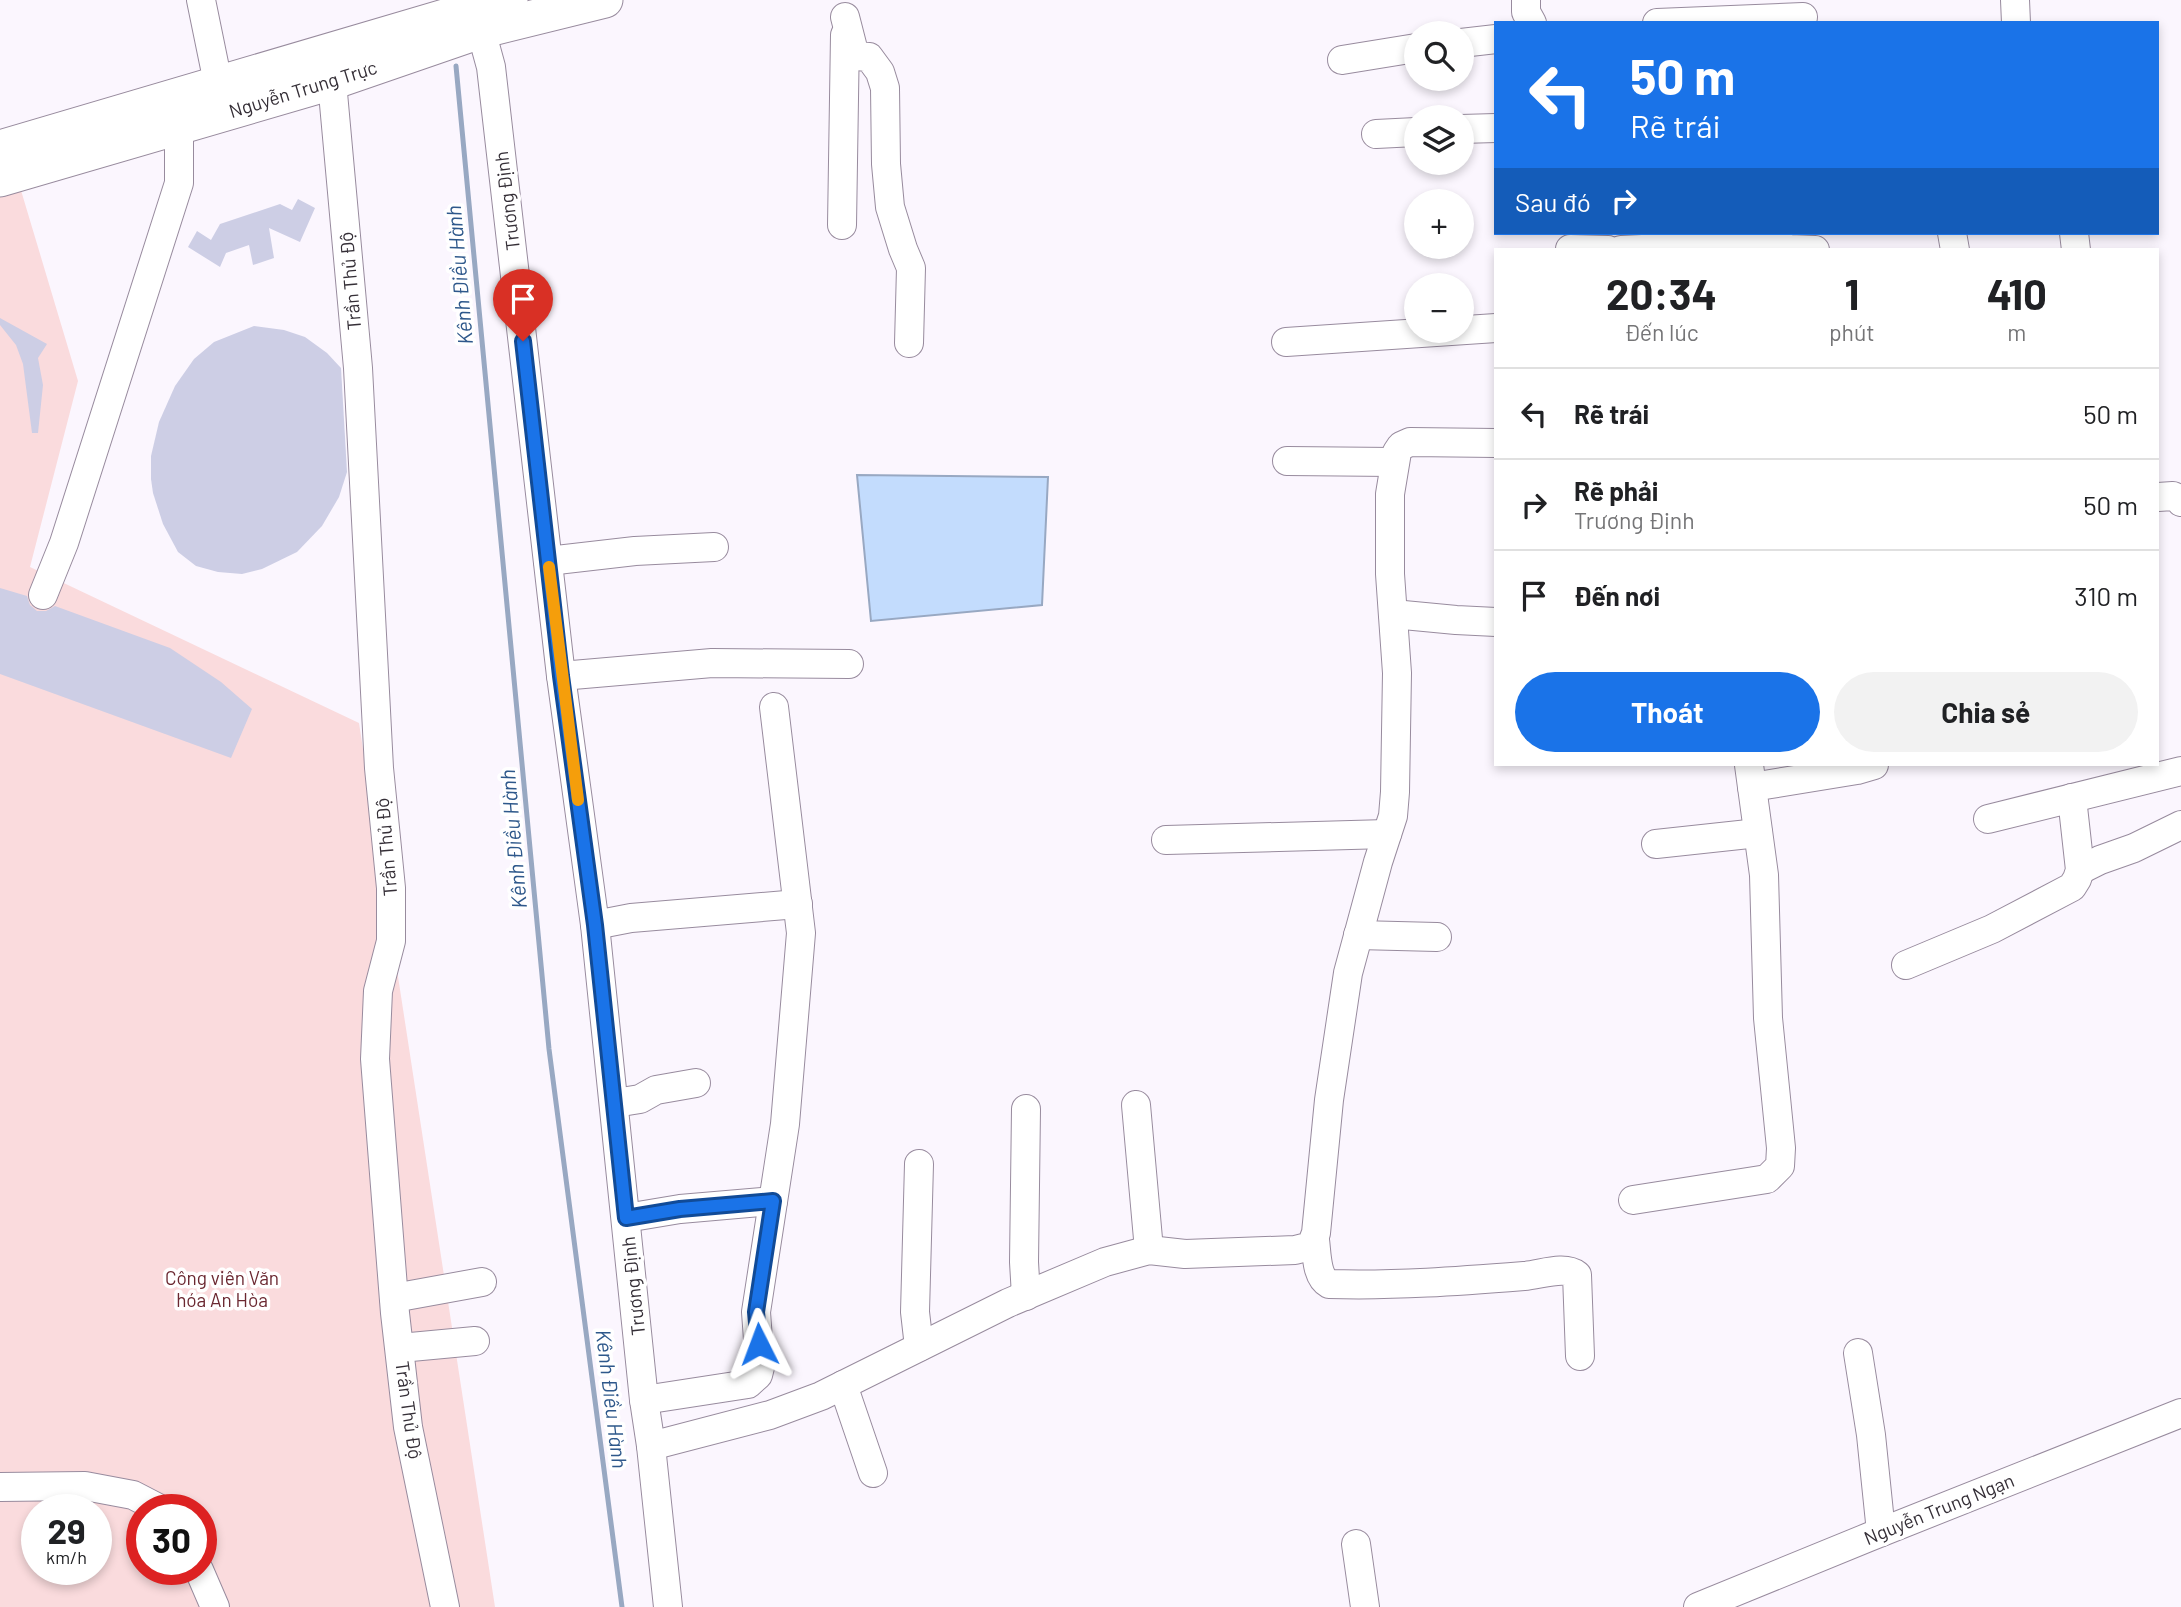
<!DOCTYPE html>
<html lang="vi">
<meta charset="utf-8">
<style>
:root{--surface:#fff;--page:#f2f2f2;--text:#202124;--muted:#757577;--line:#e0e0e0;--accent:#1a73e8}
body{margin:0;font-family:Barlow,sans-serif;background:var(--page);color:var(--text);height:100vh;display:flex;flex-direction:column;font-size:26px;white-space:nowrap}
*{box-sizing:border-box;margin:0}
p{font-size:23px;color:var(--muted)}
.icon{flex:none;width:38px;height:38px;fill:none;stroke:currentColor;stroke-width:2;stroke-linecap:round;stroke-linejoin:round}
.map{position:relative;flex:1;overflow:hidden}
.side{position:absolute;left:1494px;top:248px;width:665px;height:518px;display:flex;flex-direction:column;background:var(--surface);border-radius:0px;box-shadow:0 4px 10px #0003}
.side>*{flex:none}
.top-card{position:absolute;left:1494px;top:21px;width:665px;height:214px;border-radius:0px;box-shadow:0 4px 10px #0003;background:#1a73e8;color:#fff;overflow:hidden}
.controls{position:absolute;left:1404px;top:21px;display:grid;gap:14px}
.controls a{display:grid;place-items:center;width:70px;height:70px;border-radius:50%;background:var(--surface);box-shadow:0 4px 10px #0003;font-size:35px}
.speed{position:absolute;left:21px;top:1494px;display:flex;gap:14px;font-size:35px;font-weight:700;text-align:center}
.speed>*{display:grid;place-content:center;width:91px;height:91px;border-radius:50%;background:var(--surface);box-shadow:0 4px 10px #0003;line-height:1}
.speed small{font-size:18px;font-weight:400}
.speed .limit{border:10px solid #d22;background:#fff;color:#111}
.pin{position:absolute;display:grid;place-items:center;width:60px;height:60px;color:#fff;margin:-72px -30px;border-radius:50% 50% 50% 0;rotate:-45deg;box-shadow:0 0 7px #0007}
.pin .icon{rotate:45deg}
.me{position:absolute;width:77px;margin:-38px;rotate:357deg;stroke-linejoin:round;filter:drop-shadow(0 0 5px #0008)}
.turn{display:flex;align-items:center;gap:24px;height:147px;padding:0 21px;font-size:32px}
.turn .icon{width:91px;height:91px;stroke-width:2.5}
.turn b{display:block;font-size:49px;line-height:60px}
.then{display:flex;align-items:center;height:66px;padding:0 21px;background:#0003;gap:14px;font-size:26px}
.eta{display:flex;justify-content:space-evenly;align-items:center;height:119px;text-align:center}
.eta b{font-size:42px;font-weight:700;line-height:49px}
.cta{display:flex;gap:14px;margin-top:auto;padding:14px 21px}
.cta a{flex:1;height:80px;border-radius:42px;background:var(--accent);color:#fff;font-size:28px;font-weight:700;line-height:80px;text-align:center}
.cta a+a{background:var(--page);color:var(--text)}
ul{padding:0;list-style:none}
li{display:flex;align-items:center;gap:21px;height:91px;padding:0 21px;border-top:2px solid var(--line)}
li div{flex:1}
li b{display:block;font-size:26px}
li em{font-style:normal}
.map>svg:first-child{display:block}
.green{fill:#fadbdd;fill-rule:evenodd}
.water{fill:#c3dcfd;stroke:#98a8c2;stroke-width:2}
.lines{fill:none;stroke-linecap:round;stroke-linejoin:round}
.stream{stroke:#98a8c2;stroke-width:5}
.building{fill:#cdcee5}
.minor-casing{stroke:#988b9e;stroke-width:30}
.major-casing{stroke:#988b9e;stroke-width:37}
.minor{stroke:#fff;stroke-width:28}
.major{stroke:#fff;stroke-width:35}
.route-casing{stroke:#114b97;stroke-width:18}
.route{stroke:#1a73e8;stroke-width:12}
.slow{stroke:#f59e0b;stroke-width:12}
.labels{text-anchor:middle;stroke-width:7;stroke-linejoin:round;paint-order:stroke}
.street-label{font-size:19px;fill:#352f37;stroke:#fff}
.park-label{font-size:19px;fill:#6b2831;stroke:#fff}
.water-label{font-size:21px;font-style:italic;fill:#2e588b;stroke:#fff}
</style>
<div class="map">
<svg width="2181" height="1607" viewBox="0 0 2181 1607">
<rect width="100%" height="100%" fill="#fbf6fe"/>
<!-- green -->
<path class="green" d="M20,187L78,381L30,567L359,723L495,1607H0V194ZM37,1510H96V1570H37ZM142,1510H201V1570H142Z"/>
<!-- water -->
<path class="water" d="M857,475L1048,477L1042,605L871,621Z"/>
<g class="lines">
<!-- stream -->
<path class="stream" d="M456,66L549,1049L622,1607"/>
</g>
<!-- building -->
<g class="building">
<path d="M298,199L315,208L300,242L269,228L274,258L253,265L249,245L226,253L220,267L188,247L197,231L211,240L220,224L280,204L292,210Z"/>
<path d="M0,318L47,344L38,358L43,385L38,433H32L23,364L16,345L0,325Z"/>
<path d="M254,326L284,330L305,337L327,353L341,368L347,472L339,497L322,526L297,552L262,569L242,574L218,572L196,566L178,552L163,524L153,493L151,479V456L159,422L175,386L194,359L214,342Z"/>
<path d="M0,588L27,596L30,605L37,611H46L55,606L170,648L221,682L252,709L231,758L0,674Z"/>
</g>
<g class="lines">
<defs>
<g id="minor">
<path d="M201,0L218,83"/>
<path d="M1526,0V12L1532,23"/>
<path d="M2015,0L2016,23"/>
<path d="M476,12L491,67L561,676L595,925L644,1400L651,1446L668,1607"/>
<path d="M845,17L855,56L869,57L880,72L885,88L886,164L890,207L903,249L911,268L909,343"/>
<path d="M1657,23L1803,17"/>
<path d="M1461,43L1496,39"/>
<path d="M1342,60L1416,48"/>
<path d="M332,82L358,368L379,768L391,888V941L378,991L375,1059L395,1313L408,1427L445,1607"/>
<path d="M1461,129L1496,128"/>
<path d="M1376,134L1416,132"/>
<path d="M842,225L845,35"/>
<path d="M1952,233L1955,250"/>
<path d="M2074,233L2076,250"/>
<path d="M1570,249L1608,250"/>
<path d="M1621,250L1771,243L1790,249L1815,250"/>
<path d="M1286,342L1496,328"/>
<path d="M1287,461L1393,462"/>
<path d="M2158,497L2173,496L2179,499L2181,502"/>
<path d="M548,561L635,551L714,547"/>
<path d="M43,595L64,543L179,183V127"/>
<path d="M1393,614L1456,620L1496,622"/>
<path d="M561,676L712,663L849,664"/>
<path d="M1752,787L1857,770L1874,765"/>
<path d="M1988,819L2181,771"/>
<path d="M1166,840L1387,834"/>
<path d="M1656,844L1758,833"/>
<path d="M2080,870L2100,860L2134,848L2181,825"/>
<path d="M595,925L631,918L798,904"/>
<path d="M1358,935L1437,937"/>
<path d="M1906,965L1992,929L2072,887L2077,879L2080,870L2072,798"/>
<path d="M615,1103L640,1099L656,1090L696,1083"/>
<path d="M1136,1105L1149,1250"/>
<path d="M1026,1109L1024,1262L1026,1296"/>
<path d="M1633,1200L1767,1179L1780,1166L1781,1148L1768,1018L1764,875L1749,765"/>
<path d="M626,1218L680,1209L773,1201"/>
<path d="M1315,1240C1317,1254 1316,1277 1329,1284C1394,1286 1460,1281 1524,1276C1540,1275 1564,1265 1577,1275L1580,1356"/>
<path d="M394,1298L482,1282"/>
<path d="M919,1347L915,1312L919,1164"/>
<path d="M400,1348L475,1341"/>
<path d="M1858,1353L1871,1435L1881,1532"/>
<path d="M843,1385L873,1473"/>
<path d="M644,1400L748,1384L758,1375L760,1367L756,1312L785,1124L801,933L774,707"/>
<path d="M651,1446L770,1415L821,1396L1008,1303L1105,1262L1149,1250L1185,1254L1295,1250L1311,1246L1316,1233L1329,1100L1348,973L1378,862L1393,816L1395,792L1397,673L1390,574V494L1397,452L1401,446L1410,442L1496,443"/>
<path d="M0,1487L85,1486L133,1495L162,1510"/>
<path d="M1356,1544L1365,1607"/>
<path d="M199,1570L215,1607"/>
<path d="M1698,1607L1869,1537L2181,1413"/>
</g>
<g id="major">
<path d="M0,148L475,8L510,0"/>
<path d="M0,179L332,82L480,31L605,0"/>
</g>
</defs>
<!-- minor casing -->
<use href="#minor" class="minor-casing"/>
<!-- major casing -->
<use href="#major" class="major-casing"/>
<!-- minor -->
<use href="#minor" class="minor"/>
<!-- major -->
<use href="#major" class="major"/>
</g>
<g class="lines">
<defs>
<path id="route" d="M523,341L561,676L595,925L626,1218L680,1209L773,1201L756,1312L759,1344"/>
</defs>
<!-- route casing -->
<use href="#route" class="route-casing"/>
<!-- route -->
<use href="#route" class="route"/>
<!-- slow -->
<path class="slow" d="M549,567L578,800"/>
</g>
<g class="labels">
<!-- street labels -->
<g class="street-label">
<text transform="translate(303 89) rotate(-17)" y="7">Nguyễn Trung Trực</text>
<text transform="translate(507 201) rotate(-97)" y="7">Trương Định</text>
<text transform="translate(350 281) rotate(-95)" y="7">Trần Thủ Độ</text>
<text transform="translate(386 847) rotate(-95)" y="7">Trần Thủ Độ</text>
<text transform="translate(633 1286) rotate(-96)" y="7">Trương Định</text>
<text transform="translate(409 1410) rotate(82)" y="7">Trần Thủ Độ</text>
<text transform="translate(1939 1509) rotate(-22)" y="7">Nguyễn Trung Ngạn</text>
</g>
<!-- park labels -->
<g class="park-label">
<text x="222" y="1285">Công viên Văn<tspan x="222" dy="22">hóa An Hòa</tspan></text>
</g>
<!-- water labels -->
<g class="water-label">
<text transform="translate(460 275) rotate(-95)" y="7">Kênh Điều Hành</text>
<text transform="translate(514 839) rotate(-95)" y="7">Kênh Điều Hành</text>
<text transform="translate(611 1399) rotate(83)" y="7">Kênh Điều Hành</text>
</g>
</g>
</svg>
<div class="controls">
<a><svg class="icon" aria-label="search" viewBox="0 0 24 24"><circle cx="10" cy="10" r="6"/><path d="M15 15l6 6"/></svg></a>
<a><svg class="icon" aria-label="layers" viewBox="0 0 24 24"><path d="M12 4l9 5-9 5-9-5zM3 14l9 5 9-5"/></svg></a>
<a>+</a>
<a>−</a>
</div>
<div class="speed"><div>29<small>km/h</small></div><div class="limit">30</div></div>
<div class="pin" style="left:523px;top:341px;background:#d93025"><svg class="icon" aria-label="arrive" viewBox="0 0 24 24"><path d="M6 21V4h12l-3 4 3 4H6"/></svg></div>
<svg class="me" style="left:759px;top:1344px" viewBox="-20 -20 40 40"><path d="M0-17L14 15 0 8-14 15z" fill="#1a73e8" stroke="#fff" stroke-width="4"/></svg>
<div class="top-card">
<div class="turn"><svg class="icon" aria-label="left" viewBox="0 0 24 24"><path d="M17 20v-9H6M10 6l-5 5 5 5"/></svg><div><b>50 m</b>Rẽ trái</div></div>
<div class="then">Sau đó<svg class="icon" aria-label="right" viewBox="0 0 24 24"><path d="M7 20v-9h11M14 6l5 5-5 5"/></svg></div>
</div>
<section class="side">
<div class="eta">
<div><b>20:34</b><p>Đến lúc</p></div>
<div><b>1</b><p>phút</p></div>
<div><b>410</b><p>m</p></div>
</div>
<ul>
<li><svg class="icon" aria-label="left" viewBox="0 0 24 24"><path d="M17 20v-9H6M10 6l-5 5 5 5"/></svg><div><b>Rẽ trái</b></div><em>50 m</em></li>
<li><svg class="icon" aria-label="right" viewBox="0 0 24 24"><path d="M7 20v-9h11M14 6l5 5-5 5"/></svg><div><b>Rẽ phải</b><p>Trương Định</p></div><em>50 m</em></li>
<li><svg class="icon" aria-label="arrive" viewBox="0 0 24 24"><path d="M6 21V4h12l-3 4 3 4H6"/></svg><div><b>Đến nơi</b></div><em>310 m</em></li>
</ul>
<div class="cta"><a>Thoát</a><a>Chia sẻ</a></div>
</section>
</div>
